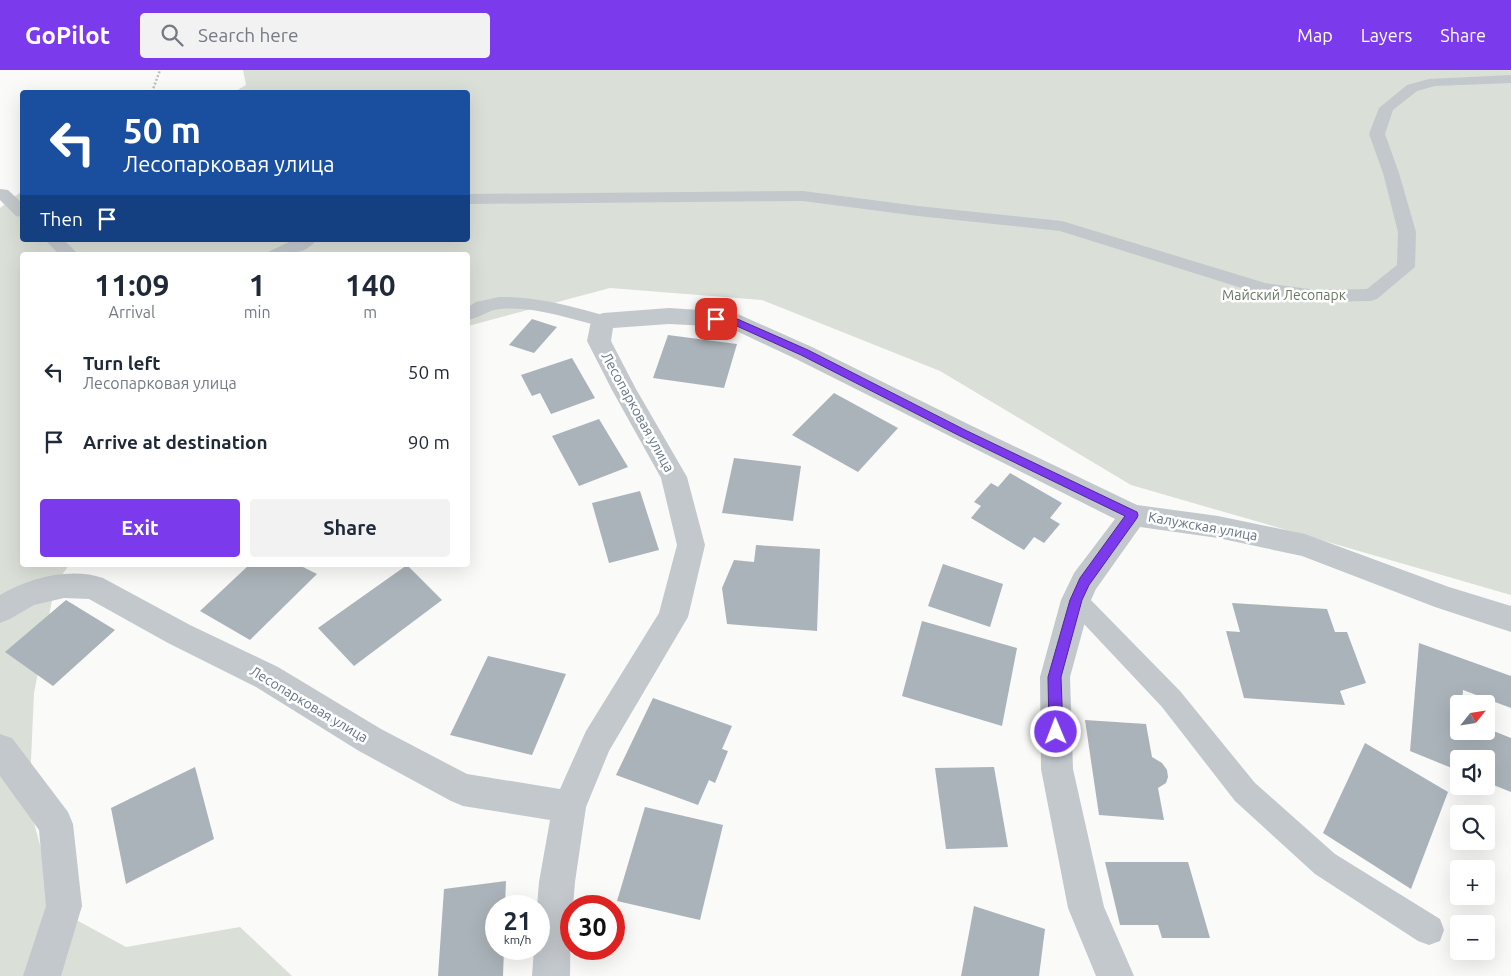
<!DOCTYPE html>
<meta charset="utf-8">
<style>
:root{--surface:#fff;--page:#f2f2f3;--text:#1f2937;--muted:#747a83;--accent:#7c3aed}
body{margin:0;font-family:Ubuntu,sans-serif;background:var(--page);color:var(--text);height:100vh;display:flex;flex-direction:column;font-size:19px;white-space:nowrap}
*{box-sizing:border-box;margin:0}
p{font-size:16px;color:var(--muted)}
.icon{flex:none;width:28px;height:28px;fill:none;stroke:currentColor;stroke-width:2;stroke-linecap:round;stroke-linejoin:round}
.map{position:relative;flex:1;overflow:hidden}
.side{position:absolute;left:20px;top:182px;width:450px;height:315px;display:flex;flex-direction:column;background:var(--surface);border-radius:5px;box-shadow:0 5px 20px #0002}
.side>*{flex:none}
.banner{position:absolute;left:20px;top:20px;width:450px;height:152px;border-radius:5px;box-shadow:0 5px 20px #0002;background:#1a4fa0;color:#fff;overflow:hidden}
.needle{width:32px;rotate:60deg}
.fabs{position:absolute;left:1450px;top:625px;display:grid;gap:10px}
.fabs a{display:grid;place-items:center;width:45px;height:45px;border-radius:5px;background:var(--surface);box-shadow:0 5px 20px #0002;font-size:25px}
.speed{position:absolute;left:485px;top:825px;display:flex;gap:10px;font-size:25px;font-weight:700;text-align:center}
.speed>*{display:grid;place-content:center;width:65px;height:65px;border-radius:50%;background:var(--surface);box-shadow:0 5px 20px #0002;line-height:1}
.speed small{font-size:12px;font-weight:400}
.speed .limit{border:8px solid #d22;background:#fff;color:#111}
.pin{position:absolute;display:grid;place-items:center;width:42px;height:42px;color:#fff;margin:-21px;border-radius:10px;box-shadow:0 2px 8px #0006}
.me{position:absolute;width:55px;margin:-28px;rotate:359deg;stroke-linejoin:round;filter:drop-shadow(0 0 4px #0008)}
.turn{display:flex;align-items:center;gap:18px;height:105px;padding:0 20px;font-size:22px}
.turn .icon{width:65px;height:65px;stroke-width:2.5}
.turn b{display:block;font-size:35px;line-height:42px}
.then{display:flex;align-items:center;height:48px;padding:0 20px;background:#0003;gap:10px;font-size:19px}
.eta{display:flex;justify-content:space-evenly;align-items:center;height:85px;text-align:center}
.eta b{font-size:30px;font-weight:600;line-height:35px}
.action{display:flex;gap:10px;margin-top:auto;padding:10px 20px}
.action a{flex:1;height:58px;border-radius:5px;background:var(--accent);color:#fff;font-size:20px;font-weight:600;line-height:58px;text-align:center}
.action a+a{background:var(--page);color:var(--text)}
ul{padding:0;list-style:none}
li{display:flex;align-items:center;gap:15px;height:70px;padding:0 20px}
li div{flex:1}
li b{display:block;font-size:19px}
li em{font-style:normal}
header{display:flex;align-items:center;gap:30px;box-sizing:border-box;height:70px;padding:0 25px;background:var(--accent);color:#fff}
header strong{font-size:24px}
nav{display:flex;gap:28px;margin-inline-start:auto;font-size:18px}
.search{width:350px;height:45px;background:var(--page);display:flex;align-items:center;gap:12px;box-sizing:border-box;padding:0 18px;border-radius:5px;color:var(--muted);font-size:19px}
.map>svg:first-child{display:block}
.green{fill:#dadfd7}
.building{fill:#aab3b9}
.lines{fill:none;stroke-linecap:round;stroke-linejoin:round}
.path{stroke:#bbbfc2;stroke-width:2.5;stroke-dasharray:2 2;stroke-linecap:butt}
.service{fill:#c3c8cc;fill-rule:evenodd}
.minor{fill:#c3c8cc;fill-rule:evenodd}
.route{fill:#7c3aed;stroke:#51269a}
.labels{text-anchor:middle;stroke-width:5;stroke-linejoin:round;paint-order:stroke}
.park-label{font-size:14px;fill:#687a64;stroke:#fff}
.street-label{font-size:14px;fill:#657683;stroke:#fff}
</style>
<header>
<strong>GoPilot</strong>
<div class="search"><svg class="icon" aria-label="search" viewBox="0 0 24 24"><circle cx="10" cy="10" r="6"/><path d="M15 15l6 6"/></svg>Search here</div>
<nav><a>Map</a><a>Layers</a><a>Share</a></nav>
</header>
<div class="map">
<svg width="1511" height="906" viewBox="0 0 1511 906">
<rect width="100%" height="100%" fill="#fafaf8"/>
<!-- green -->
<path class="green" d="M243,0H1511V525L1131,415L940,301L762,230L610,218L468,256V185H22V495H69L55,515L34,623L29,735L58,840L126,877L240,857L292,906H0V138L22,121V170H468V22H234L246,15Z"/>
<!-- building -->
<g class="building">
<path d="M532,249L557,257L534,283L509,275Z"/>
<path d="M668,265L737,274L724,318L653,308Z"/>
<path d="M572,288L595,328L551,344L540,323L532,326L521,305Z"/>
<path d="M834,323L898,358L858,402L792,365Z"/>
<path d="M599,349L628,397L579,416L552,366Z"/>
<path d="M734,388L801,396L793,451L722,443Z"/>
<path d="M1010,403L1062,433L1050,448L1060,454L1044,473L1034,467L1024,480L971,448L981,436L974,432L991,413L998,417Z"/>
<path d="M640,421L659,480L609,493L592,433Z"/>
<path d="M756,475L820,479L817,561L727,554L722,518L734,490L754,492Z"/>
<path d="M943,494L1003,514L990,557L928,536Z"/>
<path d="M249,495H299L317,504L250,570L200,541Z"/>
<path d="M407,495L442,530L354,596L318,558Z"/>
<path d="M66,530L115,560L53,616L5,582Z"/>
<path d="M1232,533L1327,539L1335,562H1347L1366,613L1340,621L1345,635L1244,628L1226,561L1240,562Z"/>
<path d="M922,551L1017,578L1002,656L902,626Z"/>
<path d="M1419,573L1511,606V638L1463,620L1462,634H1459V661H1486V658L1511,668V722L1486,712V689H1459V701L1410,681Z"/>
<path d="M488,586L566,604L532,685L450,665Z"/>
<path d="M653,628L732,656L722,679L728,681L715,713L709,710L698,735L616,705Z"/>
<path d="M1085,650L1146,654L1152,687L1162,693L1167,700L1168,707L1166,713L1158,718L1164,750L1099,745Z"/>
<path d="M1365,673L1448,722L1411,819L1323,763Z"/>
<path d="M195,697L214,769L126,814L111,738Z"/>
<path d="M994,697L1008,777L946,779L935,698Z"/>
<path d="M645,737L723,755L700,850L617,831Z"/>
<path d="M1105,792H1188L1210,868H1162L1158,855H1120Z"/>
<path d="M506,811L505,836H496V879H504L503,906H438L444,819Z"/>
<path d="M974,836L1045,859L1039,906H961Z"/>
</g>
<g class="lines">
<!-- path -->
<path class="path" d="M152,22L160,0"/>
<!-- service -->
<g class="service">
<path d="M1511,5V13L1435,16L1417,21L1393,40L1385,64L1399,103L1416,162L1415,197L1377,229L1371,231L1316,232L1264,225L1060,161L918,146L803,131L468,134V124L803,121L918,136L1062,151L1265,213L1316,220L1367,219L1397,195L1398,162L1383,103L1369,64L1379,38L1407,15L1429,9Z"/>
<path d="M0,119L8,120L22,133V147L16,146L0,130Z"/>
<path d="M45,170H64L79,185H60Z"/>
<path d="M293,170H316C306,185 283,185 267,185L270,181Z"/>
<path d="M499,227C537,226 573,237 610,247L612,251L610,255L603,257C570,249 535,236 500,239C488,240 479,248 468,250V237L476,232Z"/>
<path d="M1076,520L1084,523L1180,621L1255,713L1335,784L1440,849L1444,860L1440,871L1429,875L1418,871L1315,804L1235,731L1162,637L1068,537L1064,530L1068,523Z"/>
</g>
<!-- minor -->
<g class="minor">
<path d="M669,238L732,242L740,245L812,277L970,355L1137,435L1218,446L1305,464L1449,517L1511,536V562L1435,537L1302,486L1218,468L1140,457L1096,519L1091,530L1070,607L1073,699L1104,837L1134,906H1096L1068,838L1041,699L1040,607L1061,530L1074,503L1115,449L796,289L728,257L669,254L613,258L611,271L636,319L687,407L705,475L688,547L609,681L586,737L575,812L573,836H571L570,906H532L534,879H539L537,836L539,812L550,750L463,736L451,731L359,681L256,617L168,573L89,529L64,528L34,535L10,549L0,553V525C29,508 70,497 103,508L190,555L278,597L381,659L467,704L560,719L586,661L659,543L677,475L661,408L612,320L587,271L591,251L595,246L603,243Z"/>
<path d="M0,664L12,668L68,742L73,754L82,836L61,906H23L46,836L39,760L0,706Z"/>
</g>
</g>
<!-- route -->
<path class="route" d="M716,246L735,248L808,280L965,360L1137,442L1138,445L1137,448L1089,515L1082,530L1061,607L1063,662L1061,667L1056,669L1051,667L1049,662L1048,607L1070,530L1080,508L1125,446L958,365L801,285L730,253L713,251L711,249Z"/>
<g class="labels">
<!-- park labels -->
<g class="park-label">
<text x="1284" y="230">Майский Лесопарк</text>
</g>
<!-- street labels -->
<g class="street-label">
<text transform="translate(638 342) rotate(61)" y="5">Лесопарковая улица</text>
<text transform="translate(1203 456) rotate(10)" y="5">Калужская улица</text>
<text transform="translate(309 634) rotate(31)" y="5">Лесопарковая улица</text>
</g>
</g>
</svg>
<div class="fabs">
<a><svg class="needle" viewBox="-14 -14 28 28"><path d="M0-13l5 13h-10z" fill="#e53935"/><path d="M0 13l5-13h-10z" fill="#747a83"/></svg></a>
<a><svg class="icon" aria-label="sound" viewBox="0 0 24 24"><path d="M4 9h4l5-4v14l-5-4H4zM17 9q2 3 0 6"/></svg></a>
<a><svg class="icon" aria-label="search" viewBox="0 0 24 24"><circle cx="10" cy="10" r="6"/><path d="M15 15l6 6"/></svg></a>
<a>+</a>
<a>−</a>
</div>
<div class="speed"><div>21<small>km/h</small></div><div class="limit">30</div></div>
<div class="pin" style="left:716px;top:249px;background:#d93025"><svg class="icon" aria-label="arrive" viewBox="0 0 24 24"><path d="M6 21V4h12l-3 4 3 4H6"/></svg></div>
<svg class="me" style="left:1056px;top:662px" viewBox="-20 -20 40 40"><circle r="17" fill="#7c3aed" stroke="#fff" stroke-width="3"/><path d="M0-11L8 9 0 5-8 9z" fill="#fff"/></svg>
<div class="banner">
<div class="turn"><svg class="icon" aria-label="left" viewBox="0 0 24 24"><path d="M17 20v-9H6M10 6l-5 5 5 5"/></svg><div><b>50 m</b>Лесопарковая улица</div></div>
<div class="then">Then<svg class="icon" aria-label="arrive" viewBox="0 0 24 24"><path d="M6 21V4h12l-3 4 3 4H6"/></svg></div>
</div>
<section class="side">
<div class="eta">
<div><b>11:09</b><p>Arrival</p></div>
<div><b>1</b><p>min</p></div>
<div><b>140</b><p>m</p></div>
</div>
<ul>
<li><svg class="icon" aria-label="left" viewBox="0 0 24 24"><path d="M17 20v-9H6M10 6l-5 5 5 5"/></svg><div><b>Turn left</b><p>Лесопарковая улица</p></div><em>50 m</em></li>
<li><svg class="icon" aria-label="arrive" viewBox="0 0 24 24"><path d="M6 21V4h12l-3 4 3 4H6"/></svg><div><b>Arrive at destination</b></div><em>90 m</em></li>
</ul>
<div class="action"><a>Exit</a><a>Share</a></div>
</section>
</div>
